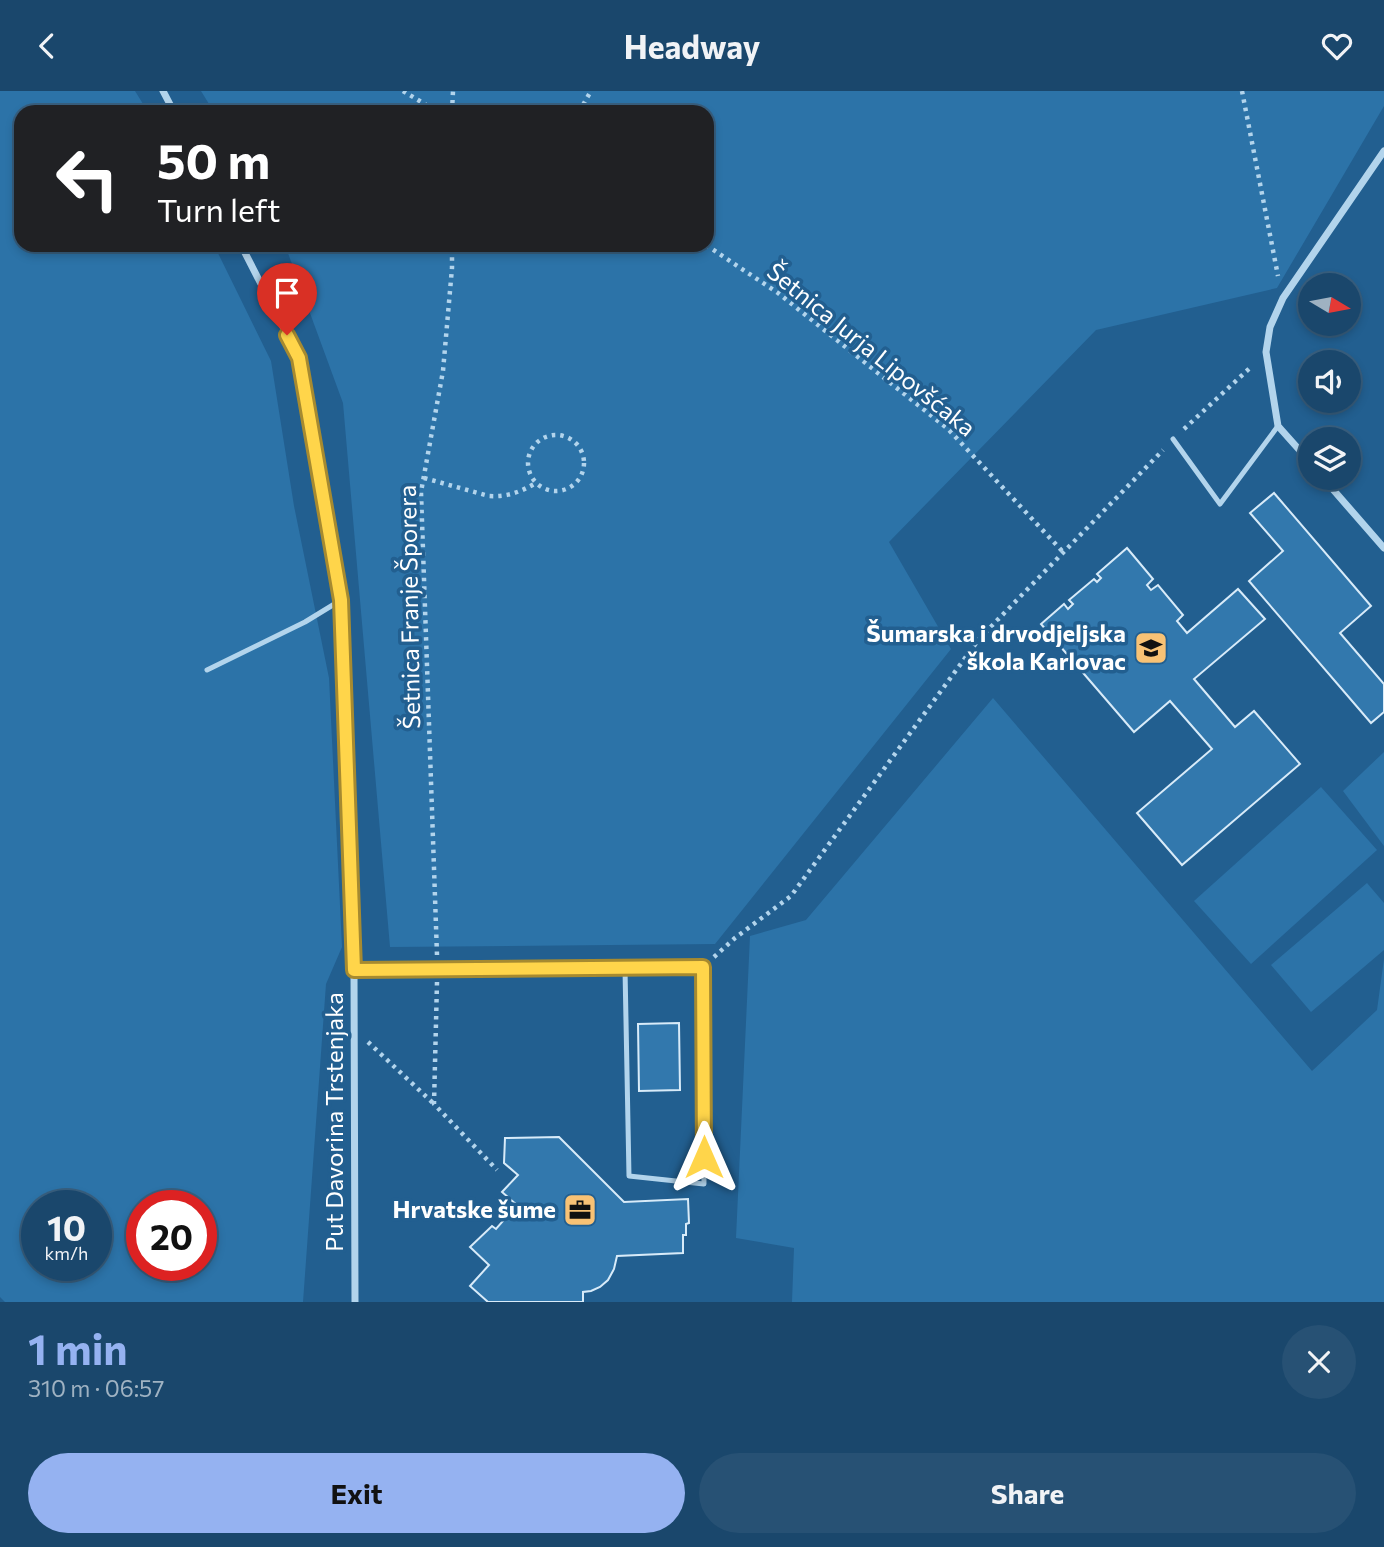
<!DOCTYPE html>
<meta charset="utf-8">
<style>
:root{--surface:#1a476c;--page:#275174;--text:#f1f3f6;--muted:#9fb2c2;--line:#385f7f;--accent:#95b2f1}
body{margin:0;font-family:Commissioner,sans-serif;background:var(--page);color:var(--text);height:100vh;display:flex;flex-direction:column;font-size:26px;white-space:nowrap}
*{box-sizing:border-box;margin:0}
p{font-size:23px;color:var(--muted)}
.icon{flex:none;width:38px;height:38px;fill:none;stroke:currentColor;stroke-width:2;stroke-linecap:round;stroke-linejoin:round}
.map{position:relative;height:1211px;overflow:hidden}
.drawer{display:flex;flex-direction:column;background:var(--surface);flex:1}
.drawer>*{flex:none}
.banner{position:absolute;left:14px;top:14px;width:700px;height:147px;border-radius:21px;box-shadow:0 4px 10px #0003,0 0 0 2px var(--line);background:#202124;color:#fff;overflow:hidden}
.needle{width:46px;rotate:100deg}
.buttons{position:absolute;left:1298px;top:182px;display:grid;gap:14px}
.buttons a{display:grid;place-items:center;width:63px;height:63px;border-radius:50%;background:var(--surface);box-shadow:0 4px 10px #0003,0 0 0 2px var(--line);font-size:35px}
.speed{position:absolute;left:21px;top:1099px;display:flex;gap:14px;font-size:35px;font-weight:700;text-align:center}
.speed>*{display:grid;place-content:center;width:91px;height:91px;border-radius:50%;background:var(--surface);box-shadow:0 4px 10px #0003,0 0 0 2px var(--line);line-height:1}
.speed small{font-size:18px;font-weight:400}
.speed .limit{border:10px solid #d22;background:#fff;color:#111}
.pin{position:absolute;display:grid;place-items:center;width:60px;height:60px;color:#fff;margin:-72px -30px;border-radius:50% 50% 50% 0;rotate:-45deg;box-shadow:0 0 7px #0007}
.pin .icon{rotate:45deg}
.me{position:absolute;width:77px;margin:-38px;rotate:0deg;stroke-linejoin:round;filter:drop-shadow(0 0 5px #0008)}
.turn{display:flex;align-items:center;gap:24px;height:147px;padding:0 28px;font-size:32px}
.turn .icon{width:91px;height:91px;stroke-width:2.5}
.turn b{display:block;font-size:49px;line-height:60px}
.round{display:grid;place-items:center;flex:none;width:74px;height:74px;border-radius:37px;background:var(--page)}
.summary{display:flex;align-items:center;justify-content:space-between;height:119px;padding:0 28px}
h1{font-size:42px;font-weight:700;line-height:52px;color:var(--accent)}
.primary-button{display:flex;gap:14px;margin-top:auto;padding:14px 28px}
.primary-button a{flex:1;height:80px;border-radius:42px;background:var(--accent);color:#111;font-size:28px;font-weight:700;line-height:80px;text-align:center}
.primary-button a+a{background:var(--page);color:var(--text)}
header{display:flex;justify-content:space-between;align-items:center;height:91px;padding:0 28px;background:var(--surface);font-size:32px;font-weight:700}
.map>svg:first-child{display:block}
.green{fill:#2c73a8;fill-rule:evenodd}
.building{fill:#3278ad;stroke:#d8ebf9;stroke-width:2}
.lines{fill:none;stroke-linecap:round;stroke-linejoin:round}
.path{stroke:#b2d4ec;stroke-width:4.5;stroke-dasharray:3.5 5;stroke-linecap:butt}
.service{stroke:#b2d4ec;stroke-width:5}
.minor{stroke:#b2d4ec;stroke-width:7}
.route-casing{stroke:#a68a30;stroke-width:18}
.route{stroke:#ffd54a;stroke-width:12}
.labels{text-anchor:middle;stroke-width:7;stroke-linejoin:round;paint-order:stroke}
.street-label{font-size:24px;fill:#fff;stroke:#225f90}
.poi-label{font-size:24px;font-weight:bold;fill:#fff;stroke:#225f90;text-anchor:end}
</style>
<header><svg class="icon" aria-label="back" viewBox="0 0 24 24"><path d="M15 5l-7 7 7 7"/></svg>Headway<svg class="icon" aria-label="heart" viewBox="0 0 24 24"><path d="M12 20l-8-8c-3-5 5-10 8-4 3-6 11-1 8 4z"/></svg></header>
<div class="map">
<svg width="1384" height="1211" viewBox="0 0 1384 1211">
<rect width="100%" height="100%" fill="#225f90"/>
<!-- green -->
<g class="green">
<path d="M0,0H135L148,21H21V154H214L271,270L294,415L329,587L342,856L326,893L303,1211H5L0,1206ZM37,1115H96V1174H37ZM142,1115H201V1174H142Z"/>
<path d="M201,0H1384V15L1277,197L1096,239L889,451L951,558L715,853L390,856L343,312L285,154H707V21H214Z"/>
<path d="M993,607L1312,980L1377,919L1384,868V1211H792L794,1157L736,1147L750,845L806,829Z"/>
<path d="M1384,661V755L1343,700Z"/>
<path d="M1321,696L1377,759L1251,873L1194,810Z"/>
<path d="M1367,792L1384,812V859L1311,921L1271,874Z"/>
</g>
<!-- building -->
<g class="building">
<path d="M1274,402L1371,515L1340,542L1384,593V621L1371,632L1249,490L1283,460L1250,422Z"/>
<path d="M1127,457L1153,488L1147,494L1151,499L1158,494L1183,524L1177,530L1187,542L1238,498L1265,528L1194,588L1235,636L1254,620L1300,673L1182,774L1137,722L1212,658L1170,610L1134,641L1041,533L1064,513L1068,518L1073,513L1069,509L1094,488L1097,491L1101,487L1097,483Z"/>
<path d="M679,932L680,999L639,1000L638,933Z"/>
<path d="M559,1046L624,1111L688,1108L689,1132L686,1133V1144H683V1162L617,1165L614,1178L608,1189L600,1196L591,1200L583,1201V1211H488L470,1195L489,1174L470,1156L492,1135L496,1138L517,1114L502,1101L518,1084L504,1072L505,1047Z"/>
</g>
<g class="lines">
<!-- path -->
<g class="path">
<path d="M403,0L438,21"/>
<path d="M1242,0L1278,185"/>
<path d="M452,21L453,0"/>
<path d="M579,21L591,0"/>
<path d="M706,154L778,202L948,338L1064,462"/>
<path d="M1184,338L1252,275"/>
<circle cx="556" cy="372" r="28"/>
<path d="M424,387L489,405C508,406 520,401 536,392"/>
<path d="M437,864L421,401L443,280L452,177V154"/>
<path d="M714,866L735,847L791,805L979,548L1163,359"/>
<path d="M437,891L434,1013L497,1079"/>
<path d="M368,951L433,1012"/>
</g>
<!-- service -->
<g class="service">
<path d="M1173,348L1220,413L1278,335"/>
<path d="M207,579L305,531L341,509"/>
<path d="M354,879L703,876L704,1093L629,1085L625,878"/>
</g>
<!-- minor -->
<g class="minor">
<path d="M163,0L174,21"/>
<path d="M241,154L299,267L341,509L354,879L355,1211"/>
<path d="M1311,372L1278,335L1266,261L1270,236L1283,207L1384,60"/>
<path d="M1323,387L1384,457"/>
</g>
</g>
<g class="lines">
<defs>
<path id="route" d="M287,244L299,267L341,509L354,879L703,876L704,1066"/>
</defs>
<!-- route casing -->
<use href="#route" class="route-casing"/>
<!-- route -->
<use href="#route" class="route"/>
</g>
<!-- icons -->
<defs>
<symbol id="school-square" viewBox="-11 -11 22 22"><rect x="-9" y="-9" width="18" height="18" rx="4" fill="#f8c275" stroke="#225f90"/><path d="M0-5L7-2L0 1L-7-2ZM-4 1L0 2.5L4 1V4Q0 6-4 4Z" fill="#111"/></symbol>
<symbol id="office-square" viewBox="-11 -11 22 22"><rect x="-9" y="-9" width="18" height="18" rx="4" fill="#f8c275" stroke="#225f90"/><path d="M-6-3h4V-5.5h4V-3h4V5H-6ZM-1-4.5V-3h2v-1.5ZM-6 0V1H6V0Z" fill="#111"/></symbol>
</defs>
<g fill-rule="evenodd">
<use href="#school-square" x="1132" y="538" width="38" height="38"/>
<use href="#office-square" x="561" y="1100" width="38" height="38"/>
</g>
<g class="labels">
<!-- street labels -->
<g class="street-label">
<text transform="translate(871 259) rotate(39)" y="8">Šetnica Jurja Lipovšćaka</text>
<text transform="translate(410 516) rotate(-91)" y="8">Šetnica Franje Šporera</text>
<text transform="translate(335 1031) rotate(-90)" y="8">Put Davorina Trstenjaka</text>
</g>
<!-- poi labels -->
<g class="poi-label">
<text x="1126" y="551">Šumarska i drvodjeljska<tspan x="1126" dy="28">škola Karlovac</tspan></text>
<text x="556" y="1127">Hrvatske šume</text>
</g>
</g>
</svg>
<div class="buttons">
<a><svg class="needle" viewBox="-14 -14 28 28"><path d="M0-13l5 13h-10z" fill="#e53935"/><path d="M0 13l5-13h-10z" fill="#9fb2c2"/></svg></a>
<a><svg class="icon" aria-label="sound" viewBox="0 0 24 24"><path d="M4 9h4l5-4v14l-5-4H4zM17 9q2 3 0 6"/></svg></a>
<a><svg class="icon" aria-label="layers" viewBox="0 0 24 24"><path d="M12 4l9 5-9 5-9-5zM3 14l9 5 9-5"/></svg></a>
</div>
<div class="speed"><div>10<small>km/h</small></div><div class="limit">20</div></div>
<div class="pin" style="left:287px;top:244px;background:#d93025"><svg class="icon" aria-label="arrive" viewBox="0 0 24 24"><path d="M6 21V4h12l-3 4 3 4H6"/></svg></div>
<svg class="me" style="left:704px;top:1066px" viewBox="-20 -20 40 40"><path d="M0-17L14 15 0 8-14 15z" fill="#ffd54a" stroke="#fff" stroke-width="4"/></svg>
<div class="banner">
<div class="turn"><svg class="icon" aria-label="left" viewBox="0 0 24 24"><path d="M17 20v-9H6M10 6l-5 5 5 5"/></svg><div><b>50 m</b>Turn left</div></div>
</div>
</div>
<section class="drawer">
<div class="summary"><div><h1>1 min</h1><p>310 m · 06:57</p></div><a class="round"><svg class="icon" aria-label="close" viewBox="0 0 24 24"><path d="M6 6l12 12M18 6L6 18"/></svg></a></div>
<div class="primary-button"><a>Exit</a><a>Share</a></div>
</section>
